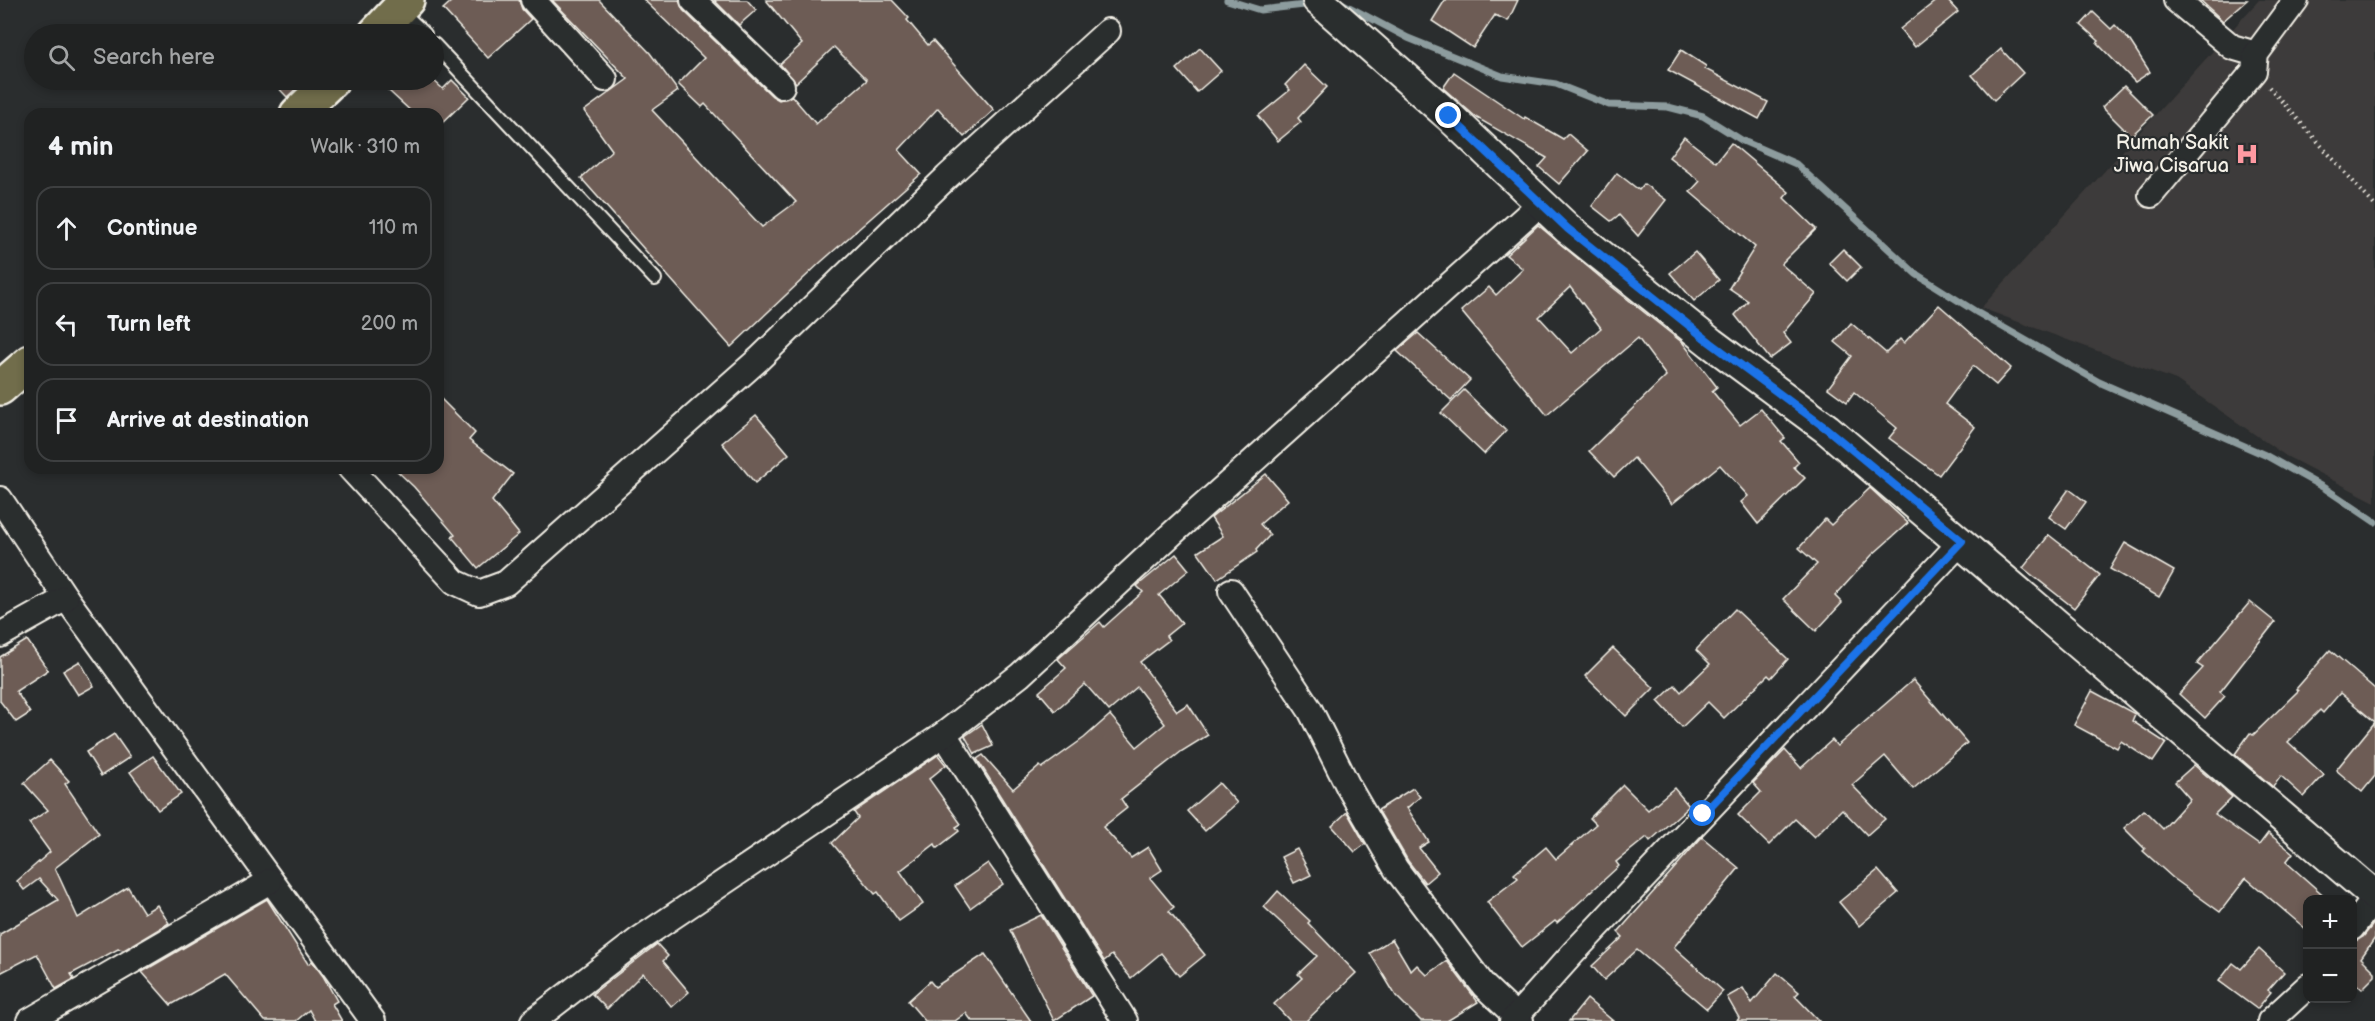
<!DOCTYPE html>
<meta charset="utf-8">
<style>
body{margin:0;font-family:"Balsamiq Sans",sans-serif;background:#282a2a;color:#f1f3f6}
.controls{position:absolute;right:18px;bottom:18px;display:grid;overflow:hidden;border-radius:12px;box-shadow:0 3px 9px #0003}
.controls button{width:54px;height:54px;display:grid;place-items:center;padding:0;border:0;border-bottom:2px solid #3d3f40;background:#202222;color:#f1f3f6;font:30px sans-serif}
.stop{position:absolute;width:18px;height:18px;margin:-14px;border:4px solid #1a73e8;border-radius:50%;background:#fff}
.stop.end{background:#1a73e8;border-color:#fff;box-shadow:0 2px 6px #0008}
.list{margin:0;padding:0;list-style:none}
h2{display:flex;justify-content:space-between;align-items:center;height:78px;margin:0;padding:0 24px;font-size:26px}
h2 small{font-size:20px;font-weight:400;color:#a2a4a5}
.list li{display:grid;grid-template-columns:39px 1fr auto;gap:18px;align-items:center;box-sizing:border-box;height:84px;margin:0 12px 12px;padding:0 12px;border:2px solid #3d3f40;border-radius:18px}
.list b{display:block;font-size:22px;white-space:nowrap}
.list em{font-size:20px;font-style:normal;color:#a2a4a5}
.icon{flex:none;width:33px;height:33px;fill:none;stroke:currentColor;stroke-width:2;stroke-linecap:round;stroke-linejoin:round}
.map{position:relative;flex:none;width:2375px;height:1021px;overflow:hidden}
.search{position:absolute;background:#202222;box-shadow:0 3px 9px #0003;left:24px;top:24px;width:420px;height:66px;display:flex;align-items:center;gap:15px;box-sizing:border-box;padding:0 21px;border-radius:33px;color:#a2a4a5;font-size:22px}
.panel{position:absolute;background:#202222;box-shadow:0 3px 9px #0003;left:24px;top:108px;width:420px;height:366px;border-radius:18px}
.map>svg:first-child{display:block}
</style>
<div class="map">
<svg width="2375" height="1021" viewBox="0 0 2375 1021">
<rect width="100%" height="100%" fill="#2a2d2e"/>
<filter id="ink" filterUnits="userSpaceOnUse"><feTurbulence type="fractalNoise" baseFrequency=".0167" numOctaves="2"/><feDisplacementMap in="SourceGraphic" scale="12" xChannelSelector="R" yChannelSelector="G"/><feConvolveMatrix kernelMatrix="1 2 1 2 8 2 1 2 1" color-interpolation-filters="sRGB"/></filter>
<g filter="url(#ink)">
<!-- built -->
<polygon fill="#3e3b3a" points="2259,0 2375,0 2375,502 2286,456 2176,380 1981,308"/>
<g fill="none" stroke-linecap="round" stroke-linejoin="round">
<!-- stream -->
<g stroke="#8d9c9e" stroke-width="7">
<polyline points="1227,0 1260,10 1313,4"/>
<polyline points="1338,1 1408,38 1502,76 1556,84 1609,105 1668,107 1703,116 1743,141 1796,164 1916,274 1978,313 2099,382 2265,455 2326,489 2375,522"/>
</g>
</g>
<!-- building -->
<g fill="#6d5c55" stroke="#f4f1e8" stroke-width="1.5" fill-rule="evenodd">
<polygon points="453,0 519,0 522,9 531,19 488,58 443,9"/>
<polygon points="552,0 599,0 650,53 678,91 652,110 762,227 796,202 705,104 702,107 678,84 704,58 644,0 679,0 683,10 772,96 779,100 792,96 816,124 867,80 834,47 796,83 780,64 802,44 766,0 892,0 909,18 907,20 928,45 933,41 994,110 964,137 938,108 899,150 921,174 821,262 731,347 581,178 612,150 584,111 628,79"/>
<polygon points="714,0 747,0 756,10 739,25"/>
<polygon points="1445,0 1518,0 1508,21 1495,15 1473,48 1432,21"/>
<polygon points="1937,0 1947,0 1958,12 1915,47 1900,29"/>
<polygon points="2200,0 2247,0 2223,21"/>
<polygon points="2093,12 2111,29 2115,25 2130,41 2150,72 2135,82 2097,43 2099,41 2081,25"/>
<polygon points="1200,48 1221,71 1197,92 1177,69"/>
<polygon points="2001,49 2023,73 1994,100 1972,75"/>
<polygon points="1681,50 1706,66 1705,69 1768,102 1759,119 1668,70"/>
<polygon points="1304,65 1327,87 1298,118 1301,122 1278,141 1258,116 1290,90 1285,85"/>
<polygon points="1454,72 1524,119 1525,117 1563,139 1568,134 1588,151 1559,184 1539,167 1547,158 1477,118 1443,88"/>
<polygon points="271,80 295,80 300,85 287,97"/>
<polygon points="377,80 433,80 443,89 452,80 469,97 438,127 438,114 414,114"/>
<polygon points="2124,86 2153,115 2131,136 2102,107"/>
<polygon points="1684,137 1716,162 1731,143 1789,192 1784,198 1816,229 1781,264 1816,294 1783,333 1791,343 1770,359 1735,315 1748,301 1729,288 1755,247 1690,192 1700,181 1669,157"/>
<polygon points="1617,173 1639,190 1644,184 1666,200 1638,236 1619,215 1611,221 1592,206"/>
<path d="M1538,225L1606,282L1683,343L1717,387L1712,391L1740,425L1761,409L1785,438L1781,441L1799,462L1794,467L1805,478L1758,524L1741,502L1748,496L1720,465L1672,504L1634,458L1614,477L1589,451L1666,376L1638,338L1547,415L1461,311L1489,287L1496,295L1523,269L1506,255ZM1570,287L1601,328L1572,353L1539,317Z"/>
<polygon points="1843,249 1861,267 1847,281 1829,263"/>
<polygon points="1695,252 1719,280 1694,301 1670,273"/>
<polygon points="1939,305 2011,368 1996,385 1973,366 1945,404 1975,427 1939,475 1889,438 1897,428 1854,392 1847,402 1828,388 1852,356 1835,342 1851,323 1886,353 1900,339 1904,343"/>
<polygon points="1418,333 1470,380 1451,400 1397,351"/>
<polygon points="1464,390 1506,431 1484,454 1441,413"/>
<polygon points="438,396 475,433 469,440 513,474 492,501 519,534 478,568 452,537 455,535 414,487 394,468 438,468"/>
<polygon points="756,415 789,454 755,483 722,443"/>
<polygon points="1266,474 1288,500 1260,524 1270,535 1256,550 1257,552 1217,579 1198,552 1223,536 1211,518"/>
<polygon points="1870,488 1908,523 1872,555 1835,596 1842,603 1816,631 1783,599 1817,564 1799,548 1825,519 1831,525"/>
<polygon points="2069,489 2086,502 2066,529 2049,517"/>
<polygon points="2049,535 2100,575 2074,608 2023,568"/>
<polygon points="2125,543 2174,571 2159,597 2110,569"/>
<polygon points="1176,554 1189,570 1159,595 1182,623 1166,636 1169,640 1140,662 1177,711 1188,704 1208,735 1182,751 1121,799 1127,808 1103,827 1131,858 1148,847 1162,870 1150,878 1174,907 1169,911 1205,955 1179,976 1161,953 1131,978 1112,955 1104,961 977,759 983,755 1013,789 1040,766 1042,768 1084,738 1110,715 1137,747 1165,724 1137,687 1109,711 1085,684 1055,711 1039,692 1066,668 1058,659 1100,622 1104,627 1143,592 1137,586"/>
<polygon points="2250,602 2275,622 2220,692 2225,696 2205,718 2179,694 2203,668 2197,664"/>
<polygon points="1735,609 1788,659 1771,678 1768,675 1724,718 1708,702 1682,727 1658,701 1675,685 1681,692 1710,664 1696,650"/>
<polygon points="27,640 48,670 16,691 30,713 16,722 0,701 0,657"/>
<polygon points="1613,648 1654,688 1626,716 1585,676"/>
<polygon points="2330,650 2375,689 2375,776 2362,792 2336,770 2375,722 2340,693 2323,713 2320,710 2288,742 2324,775 2304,797 2281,776 2273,787 2235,754 2250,733 2253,735 2298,691 2296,689"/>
<polygon points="80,661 94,686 78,695 63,671"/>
<polygon points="1913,680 1967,743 1913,789 1885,756 1852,785 1885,819 1867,835 1842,809 1814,837 1795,819 1769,845 1738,815 1761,792 1753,783 1785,750 1801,768 1832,740 1837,746"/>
<polygon points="2092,691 2135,714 2132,721 2166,743 2153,762 2121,741 2117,748 2074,725"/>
<polygon points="982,724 993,746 975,754 965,736"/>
<polygon points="114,734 130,757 101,776 86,752"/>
<polygon points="938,755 946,765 929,779 961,824 956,827 959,831 937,848 935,844 900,871 923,904 899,921 878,892 875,894 832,843 858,818 854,812"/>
<polygon points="153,756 181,794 158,810 130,772"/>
<polygon points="50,760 69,781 65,784 99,834 55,868 78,918 128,887 144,913 157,905 169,923 124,950 118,949 71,974 74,979 56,989 37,954 0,973 0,934 58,900 39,879 24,890 17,881 50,852 29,823 48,810 24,783"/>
<polygon points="2194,765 2232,797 2215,814 2259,845 2268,833 2293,853 2286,862 2329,900 2307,900 2307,930 2246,878 2220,912 2173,878 2143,851 2145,849 2124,828 2144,810 2163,829 2190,799 2175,782"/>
<polygon points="1219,783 1237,803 1205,831 1187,811"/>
<polygon points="1623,785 1648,810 1674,788 1689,806 1650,841 1647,837 1616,862 1619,866 1557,923 1555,921 1522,947 1487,902 1518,878 1514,874 1546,847 1556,859 1596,824 1590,818"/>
<polygon points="1413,788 1420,797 1407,808 1429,842 1419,848 1438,872 1425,883 1408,861 1378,810"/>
<polygon points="1347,812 1365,844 1355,852 1332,826"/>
<polygon points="1702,837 1739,868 1674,947 1723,991 1707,1009 1637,950 1604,980 1592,966 1623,937 1618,932"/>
<polygon points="1297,849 1311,875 1294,883 1281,857"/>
<polygon points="988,863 1003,884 970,908 955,886"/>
<polygon points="1878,870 1898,893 1859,926 1839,902"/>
<polygon points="1278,891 1310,921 1308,923 1356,973 1306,1021 1290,1021 1274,1004 1302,978 1298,974 1317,956 1264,907"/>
<polygon points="267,899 308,964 312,961 323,976 337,1001 332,1004 342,1021 315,1021 309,1010 296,1021 265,1021 225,974 171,1005 142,972"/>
<polygon points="1041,915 1092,996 1054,1021 1010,930"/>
<polygon points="2375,922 2375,938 2361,958 2375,972 2375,976 2362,989 2352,980 2352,942 2363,937"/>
<polygon points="1392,939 1411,971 1417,965 1427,975 1447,961 1478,1002 1447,1021 1421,1021 1396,996 1370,953"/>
<polygon points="657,944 668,956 663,961 689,992 672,1007 643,973 607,1009 592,994"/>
<polygon points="2259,949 2284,972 2268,990 2271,992 2257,1009 2219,981 2233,963 2241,969"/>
<polygon points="985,954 1031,1021 972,1021 966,1013 955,1021 925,1021 908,1001 930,981 935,987"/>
<polygon points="1777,973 1799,992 1795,996 1819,1021 1737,1021 1739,1018 1727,997 1743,988 1752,1003"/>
<polygon points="1587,999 1613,1021 1569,1021"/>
</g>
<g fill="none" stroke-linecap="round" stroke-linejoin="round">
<!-- service casing -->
<g stroke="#f4f1e8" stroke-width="16">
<g id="service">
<polyline points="400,10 425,34"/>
<polyline points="434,44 655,279"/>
</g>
</g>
<!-- minor casing -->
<g stroke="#f4f1e8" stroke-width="28">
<g id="minor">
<polyline points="533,0 605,79"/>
<polyline points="693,0 782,86"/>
<polyline points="2176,0 2232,47 2256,54"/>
<polyline points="2151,195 2254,71 2256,54 2296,0"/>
<polyline points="350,468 455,582 479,593 506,583 759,359 947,177 1108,31"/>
<polyline points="0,499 66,598 373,1021"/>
<polyline points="1231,591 1310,710 1349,788 1396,869 1484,986 1521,1021"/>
<polyline points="0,635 66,598"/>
<polyline points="944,734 1125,1021"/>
<polyline points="2352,928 2375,898"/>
<polyline points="29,1021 270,881"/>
<polyline points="533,1021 638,940 944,734 1020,675 1175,531 1541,203"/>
<polyline points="1512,1021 1574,952 1962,541"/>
<polyline points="2270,1021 2308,986"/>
</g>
</g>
<!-- tertiary casing -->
<g stroke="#f4f1e8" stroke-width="34">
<polyline id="tertiary" points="1318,0 1449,116 1568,229 1711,343 1827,429 2375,896"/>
</g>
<!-- primary casing -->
<g stroke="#f4f1e8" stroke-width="38">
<g id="primary">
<polyline points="375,34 407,0"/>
<polyline points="297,114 332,80"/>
<polyline points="0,388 30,362"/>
</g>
</g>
<!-- path -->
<polyline stroke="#f4f1e8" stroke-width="4" stroke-dasharray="1.5 4.5" stroke-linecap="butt" points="2269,87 2375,206"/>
<!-- service -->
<use href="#service" stroke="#2a2d2e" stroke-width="12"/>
<!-- minor -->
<use href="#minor" stroke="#2a2d2e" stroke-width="24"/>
<!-- tertiary -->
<use href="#tertiary" stroke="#2a2d2e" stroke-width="30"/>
<!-- primary -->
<use href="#primary" stroke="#716d4b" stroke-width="33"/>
</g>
</g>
<g fill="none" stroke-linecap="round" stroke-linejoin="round" filter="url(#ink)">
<!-- route -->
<polyline stroke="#1a73e8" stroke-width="8" points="1449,116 1568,229 1711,343 1827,429 1962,541 1703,814"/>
</g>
<!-- icons -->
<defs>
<g id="hospital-bare" transform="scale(1.8)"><path d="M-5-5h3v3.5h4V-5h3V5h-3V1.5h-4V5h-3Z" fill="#ff9aa2" stroke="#2a2d2e" stroke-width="2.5" paint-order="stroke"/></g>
</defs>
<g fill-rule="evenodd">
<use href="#hospital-bare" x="2247" y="154"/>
</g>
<g text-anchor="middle" stroke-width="4.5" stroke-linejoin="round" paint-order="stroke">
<!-- poi labels -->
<g font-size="20" fill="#f4f1e8" stroke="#2a2d2e" text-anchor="end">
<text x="2229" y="149">Rumah Sakit<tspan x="2229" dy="23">Jiwa Cisarua</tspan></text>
</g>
</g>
</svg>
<div class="controls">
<button>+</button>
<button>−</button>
</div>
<div class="stop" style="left:1703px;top:814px"></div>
<div class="stop end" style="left:1449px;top:116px"></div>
<div class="search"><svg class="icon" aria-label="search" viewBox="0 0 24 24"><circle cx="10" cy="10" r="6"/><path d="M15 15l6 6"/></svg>Search here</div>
<section class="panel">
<h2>4 min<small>Walk · 310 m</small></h2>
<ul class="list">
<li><svg class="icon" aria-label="ahead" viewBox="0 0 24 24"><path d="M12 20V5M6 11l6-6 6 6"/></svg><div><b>Continue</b></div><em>110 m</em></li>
<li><svg class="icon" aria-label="left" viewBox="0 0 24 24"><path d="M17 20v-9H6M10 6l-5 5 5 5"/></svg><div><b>Turn left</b></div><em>200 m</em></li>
<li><svg class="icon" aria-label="arrive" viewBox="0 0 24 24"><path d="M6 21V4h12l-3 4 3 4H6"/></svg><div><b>Arrive at destination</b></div></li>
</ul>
</section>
</div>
